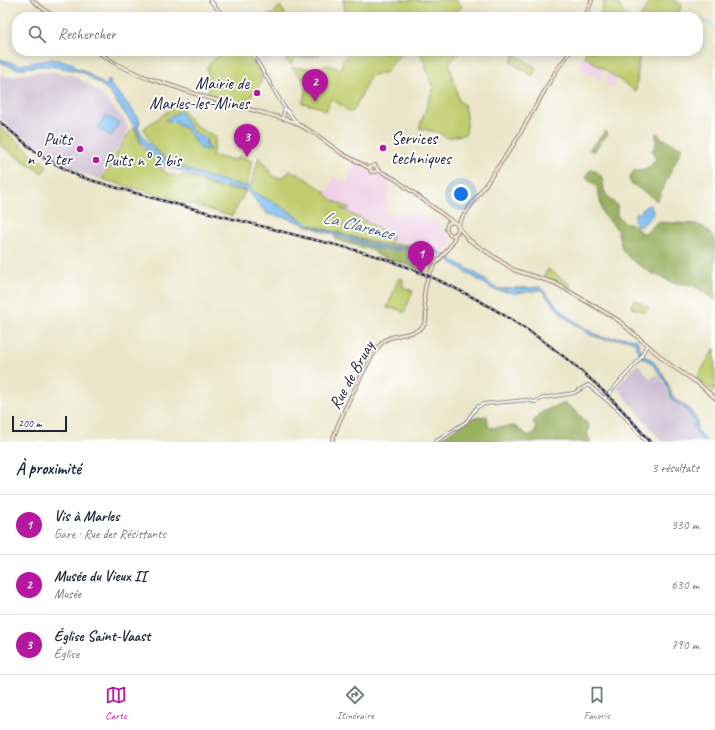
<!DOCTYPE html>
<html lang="fr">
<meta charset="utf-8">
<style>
body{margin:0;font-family:Caveat,sans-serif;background:#f6f6f7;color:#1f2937}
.scale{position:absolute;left:12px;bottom:10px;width:55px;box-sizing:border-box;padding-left:4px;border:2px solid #22223b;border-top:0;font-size:11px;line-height:14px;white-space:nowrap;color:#22223b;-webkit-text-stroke:3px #fff;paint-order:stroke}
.you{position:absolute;left:461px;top:194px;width:14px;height:14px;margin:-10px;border:3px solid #fff;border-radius:50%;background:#1a73e8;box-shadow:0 0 0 6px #1a73e833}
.badge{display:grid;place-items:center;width:26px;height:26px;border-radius:50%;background:#b5179e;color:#fff;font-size:13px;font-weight:700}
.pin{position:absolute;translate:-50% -33px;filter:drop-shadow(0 1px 2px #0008)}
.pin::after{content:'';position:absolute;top:21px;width:14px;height:12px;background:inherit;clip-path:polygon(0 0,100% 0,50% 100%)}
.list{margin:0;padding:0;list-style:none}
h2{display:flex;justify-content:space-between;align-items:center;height:52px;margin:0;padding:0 16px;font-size:17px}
h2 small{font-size:13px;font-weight:400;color:#747a83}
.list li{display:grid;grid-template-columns:26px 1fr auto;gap:12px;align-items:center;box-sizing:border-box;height:60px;padding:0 16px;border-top:1px solid #e0e1e3}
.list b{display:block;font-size:15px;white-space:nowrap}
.list p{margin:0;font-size:13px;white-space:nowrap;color:#747a83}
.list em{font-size:13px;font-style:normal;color:#747a83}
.icon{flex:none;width:22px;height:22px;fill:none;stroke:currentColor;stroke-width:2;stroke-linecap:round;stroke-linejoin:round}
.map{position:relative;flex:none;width:715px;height:442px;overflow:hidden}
.search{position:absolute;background:#fff;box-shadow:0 2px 10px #0003;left:12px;right:12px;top:12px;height:44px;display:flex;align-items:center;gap:10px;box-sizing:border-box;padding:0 14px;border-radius:16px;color:#747a83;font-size:15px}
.sheet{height:232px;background:#fff}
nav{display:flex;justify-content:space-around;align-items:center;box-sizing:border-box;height:56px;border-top:1px solid #e0e1e3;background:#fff;font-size:11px;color:#747a83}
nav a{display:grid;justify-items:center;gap:2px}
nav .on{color:#b5179e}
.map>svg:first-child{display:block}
</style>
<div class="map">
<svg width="715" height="442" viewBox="0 0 715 442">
<rect width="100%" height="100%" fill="#fff"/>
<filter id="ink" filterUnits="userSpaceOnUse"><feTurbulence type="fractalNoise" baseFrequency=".025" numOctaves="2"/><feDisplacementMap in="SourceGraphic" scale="8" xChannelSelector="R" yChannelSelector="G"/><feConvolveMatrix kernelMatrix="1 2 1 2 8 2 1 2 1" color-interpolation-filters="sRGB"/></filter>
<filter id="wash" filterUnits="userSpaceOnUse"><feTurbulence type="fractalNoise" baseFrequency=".012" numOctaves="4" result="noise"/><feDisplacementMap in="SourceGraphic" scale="16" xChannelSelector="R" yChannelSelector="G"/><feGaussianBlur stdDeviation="0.9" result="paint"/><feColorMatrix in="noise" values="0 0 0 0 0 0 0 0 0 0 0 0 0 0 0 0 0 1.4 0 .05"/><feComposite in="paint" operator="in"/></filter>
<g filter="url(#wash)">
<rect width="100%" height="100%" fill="#ebe6c9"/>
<!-- built -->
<g fill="#efd0e6">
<polygon points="256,51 276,51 279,56 264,64"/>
<polygon points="584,56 602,67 601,82 577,67"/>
<polygon points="608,71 616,77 615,88 606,84"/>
<polygon points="354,162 366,168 369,172 380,173 391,179 385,213 423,215 427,221 434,223 435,219 438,221 438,225 452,242 442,253 426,245 391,245 392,235 323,199 334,177 347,182"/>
</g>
<!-- industrial -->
<g fill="#cdbed2">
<polygon points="51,72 72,75 88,84 103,96 125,121 128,130 100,179 69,168 45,156 0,118 0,74 6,77 30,73"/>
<polygon points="638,364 650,379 657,374 664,382 671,400 683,407 694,422 692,429 702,442 662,442 617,387"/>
</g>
<!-- green -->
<g fill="#c0cd6e" stroke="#717854">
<polygon points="343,0 457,0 462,7 454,14 456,17 343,17 345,10"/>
<polygon points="605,0 619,5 625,15 630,17 599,17"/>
<polygon points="651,0 673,0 682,5 677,17 640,17"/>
<polygon points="280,6 287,17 271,17 269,14 272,15"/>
<path d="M233,51H248L261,75V83L249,99L241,103L234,100L232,103L209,96L207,67C214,58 220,53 232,53Z"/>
<polygon points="299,51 319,51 320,55 302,58 295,57 291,65 285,60"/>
<polygon points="351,51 407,51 400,55 385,73 372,75 369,78 354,110 350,112 331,98 326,111 319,107 302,103 308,85 291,67 314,69 327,65 340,69 343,61"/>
<polygon points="420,51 461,51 449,64 459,101 464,104 467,122 466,134 447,138 437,132 419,128 433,89"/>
<polygon points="586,51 640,51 636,91 584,56"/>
<polygon points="515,54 536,68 532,76 511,62"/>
<path d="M179,104L194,125L216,137L212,156L236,160L239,156L252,161L247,187C223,181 172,169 156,150C150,143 147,136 144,128Z"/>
<polygon points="0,127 48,167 42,173 0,145"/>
<polygon points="135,127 141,145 167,174 179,177 185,175 218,188 246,191 232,216 102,179 127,135"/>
<polygon points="259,157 275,178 282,178 290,171 297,173 326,192 326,194 334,201 350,208 348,210 340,208 392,235 391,245 375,243 310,225 295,217 280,206 253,192 250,188"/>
<polygon points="548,269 571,285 569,288 544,276"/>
<polygon points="399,278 403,279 403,287 413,291 404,313 398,309 387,308"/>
<polygon points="635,300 649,308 645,313 638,309 633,309 632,304"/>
<polygon points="715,348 715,389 714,391 696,379"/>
</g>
<!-- forest -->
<g fill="#98b061" stroke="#5d694e">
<polygon points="606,131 608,134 593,152 589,149"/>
<polygon points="656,132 662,138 682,148 657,201 631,183 629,178 634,171 649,168 656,159 652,151 656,144"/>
<path d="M593,169C608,179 600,183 606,194C608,198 614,202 617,205V215L625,223L634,225L641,233H646L657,222L695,224L704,227L715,239V301L693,285L672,283L662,277L654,275L630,259L622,249L617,229L603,214L597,187L586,177L589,171Z"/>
<polygon points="310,225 380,244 426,245 437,250 419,246 397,248 381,247"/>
<polygon points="334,235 387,250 422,248 437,253 427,251 426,253 422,251 420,255 426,255 423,259 409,258 408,262 421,269 420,270 377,255 375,251 369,249 336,240"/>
<path d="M565,403L579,414L589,426L587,434L591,442H435L472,418L487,416L489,428L514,426L529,436L535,432L536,426L533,423C542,407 551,410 565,403Z"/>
</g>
<!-- water -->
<g fill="#7ebef3" stroke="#507097">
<path d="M0,59L20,65L53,59L74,64L73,67L83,70L106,86L109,79L111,80L110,84L124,99L140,121L138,127C157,169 208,177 248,187L253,192L280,206L311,226L381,247L397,248L419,246L432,248L442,254L441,255L436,252L422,248L398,250L380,249L324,232L291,219L267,214L247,190L213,185L179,170L161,164L143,145L135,127L107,89L82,72L59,67L40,66L18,69L0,62Z"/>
<polygon points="180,111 190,128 196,134 206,139 207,144 205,145 210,148 210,150 201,149 185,128 174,122 165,120"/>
<polygon points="106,115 119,123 111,136 98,128"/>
<polygon points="650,205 653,211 652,216 642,226 637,226 634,220 636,212 639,214 646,206"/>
<polygon points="444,255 477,274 497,289 540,287 568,317 593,333 604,338 625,337 637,340 642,354 641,356 634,342 626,339 609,339 606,340 591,335 565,318 541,290 515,293 494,290 443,257"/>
<polygon points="643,355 652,360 664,375 674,399 689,409 697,420 697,430 707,442 703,442 693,428 695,422 684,407 672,400 665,381 652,364 642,357"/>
</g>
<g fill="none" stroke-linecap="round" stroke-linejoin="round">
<!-- stream -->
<polyline stroke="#7ebef3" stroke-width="1" points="698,19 715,26"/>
</g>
</g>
<g filter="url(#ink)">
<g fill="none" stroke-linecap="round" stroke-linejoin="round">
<!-- tertiary casing -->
<g stroke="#868482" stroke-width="4">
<g id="tertiary">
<polyline points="210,0 224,17"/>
<polyline points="251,51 284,107 297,123"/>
<polyline points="283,117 285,108"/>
<polyline points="605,398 640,359 647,344"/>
<polyline points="435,442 466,422 477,407 484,404 526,400 535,402 543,398 574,393 588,385 619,410 646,442"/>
</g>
</g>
<!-- secondary casing -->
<g stroke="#868482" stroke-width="4.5">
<g id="secondary">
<polyline points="32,0 54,17"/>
<polyline points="585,17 592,0"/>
<polyline points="96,51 118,65 142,76 205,97 292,121 314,133 341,153 369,168"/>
<polyline points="380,171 371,172 370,167 375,165 378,170 395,179 453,222"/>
<polyline points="459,228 469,240 514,270 555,283 618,320 669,364 699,384 715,398"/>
<path d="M450,235C459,236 458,228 460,221L514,144L556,71L571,51"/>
<polyline points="450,235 446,229 448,223 454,222 458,226"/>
<path d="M332,442C337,424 371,350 385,340C396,333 416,336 424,325C429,317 424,307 424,298C424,292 426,284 428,277C433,261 452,251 455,235"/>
</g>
</g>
<!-- tertiary -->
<use href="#tertiary" stroke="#fff" stroke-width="2"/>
<!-- secondary -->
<use href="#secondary" stroke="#fce5d0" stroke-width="2.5"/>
<!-- rail casing -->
<g stroke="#22223b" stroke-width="2.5">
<path id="rail" d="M0,122L39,155L78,176C152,200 228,217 303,237C331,244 360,250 388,260C489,296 583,358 650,442"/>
</g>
<!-- rail -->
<use href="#rail" stroke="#fff" stroke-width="1" stroke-dasharray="3" stroke-linecap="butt"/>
</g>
</g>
<!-- markers -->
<g fill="#b5179e" stroke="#fff" stroke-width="1.5">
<circle cx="257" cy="93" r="4"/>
<circle cx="383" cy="148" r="4"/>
<circle cx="80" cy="149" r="4"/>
<circle cx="96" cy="160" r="4"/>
</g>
<g text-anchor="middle" stroke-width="3.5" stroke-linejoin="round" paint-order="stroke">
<!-- poi labels -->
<g font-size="17" fill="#22223b" stroke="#fff" text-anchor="end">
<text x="249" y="89">Mairie de<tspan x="249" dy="20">Marles-les-Mines</tspan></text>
<text x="391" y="144" text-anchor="start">Services<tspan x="391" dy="20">techniques</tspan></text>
<text x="72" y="145">Puits<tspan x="72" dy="20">n° 2 ter</tspan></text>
<text x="104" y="166" text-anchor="start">Puits n° 2 bis</text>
</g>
<!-- street labels -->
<g font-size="17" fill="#22223b" stroke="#fff">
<text transform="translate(351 375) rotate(-61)" y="6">Rue de Bruay</text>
</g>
<!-- water labels -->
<g font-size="18" font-style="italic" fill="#42597b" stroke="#fff">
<text transform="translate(358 225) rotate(14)" y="6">La Clarence</text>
</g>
</g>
</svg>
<div class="scale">200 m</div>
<div class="you"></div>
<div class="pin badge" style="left:421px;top:274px">1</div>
<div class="pin badge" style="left:315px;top:102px">2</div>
<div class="pin badge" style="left:247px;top:157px">3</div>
<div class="search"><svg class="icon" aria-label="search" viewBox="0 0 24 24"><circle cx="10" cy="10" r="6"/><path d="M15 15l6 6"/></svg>Rechercher</div>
</div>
<section class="sheet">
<h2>À proximité<small>3 résultats</small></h2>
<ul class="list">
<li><span class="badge">1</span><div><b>Vis à Marles</b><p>Gare · Rue des Résistants</p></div><em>330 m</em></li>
<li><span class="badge">2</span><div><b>Musée du Vieux II</b><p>Musée</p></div><em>630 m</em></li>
<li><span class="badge">3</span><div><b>Église Saint-Vaast</b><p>Église</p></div><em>790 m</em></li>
</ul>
</section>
<nav>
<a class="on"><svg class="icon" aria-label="map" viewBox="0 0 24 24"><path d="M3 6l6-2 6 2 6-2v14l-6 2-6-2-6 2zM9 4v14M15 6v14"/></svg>Carte</a>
<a><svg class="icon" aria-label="directions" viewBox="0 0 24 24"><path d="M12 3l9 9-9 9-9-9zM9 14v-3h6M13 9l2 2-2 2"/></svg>Itinéraire</a>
<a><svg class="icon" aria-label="saved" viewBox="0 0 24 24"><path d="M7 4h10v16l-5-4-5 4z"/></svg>Favoris</a>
</nav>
